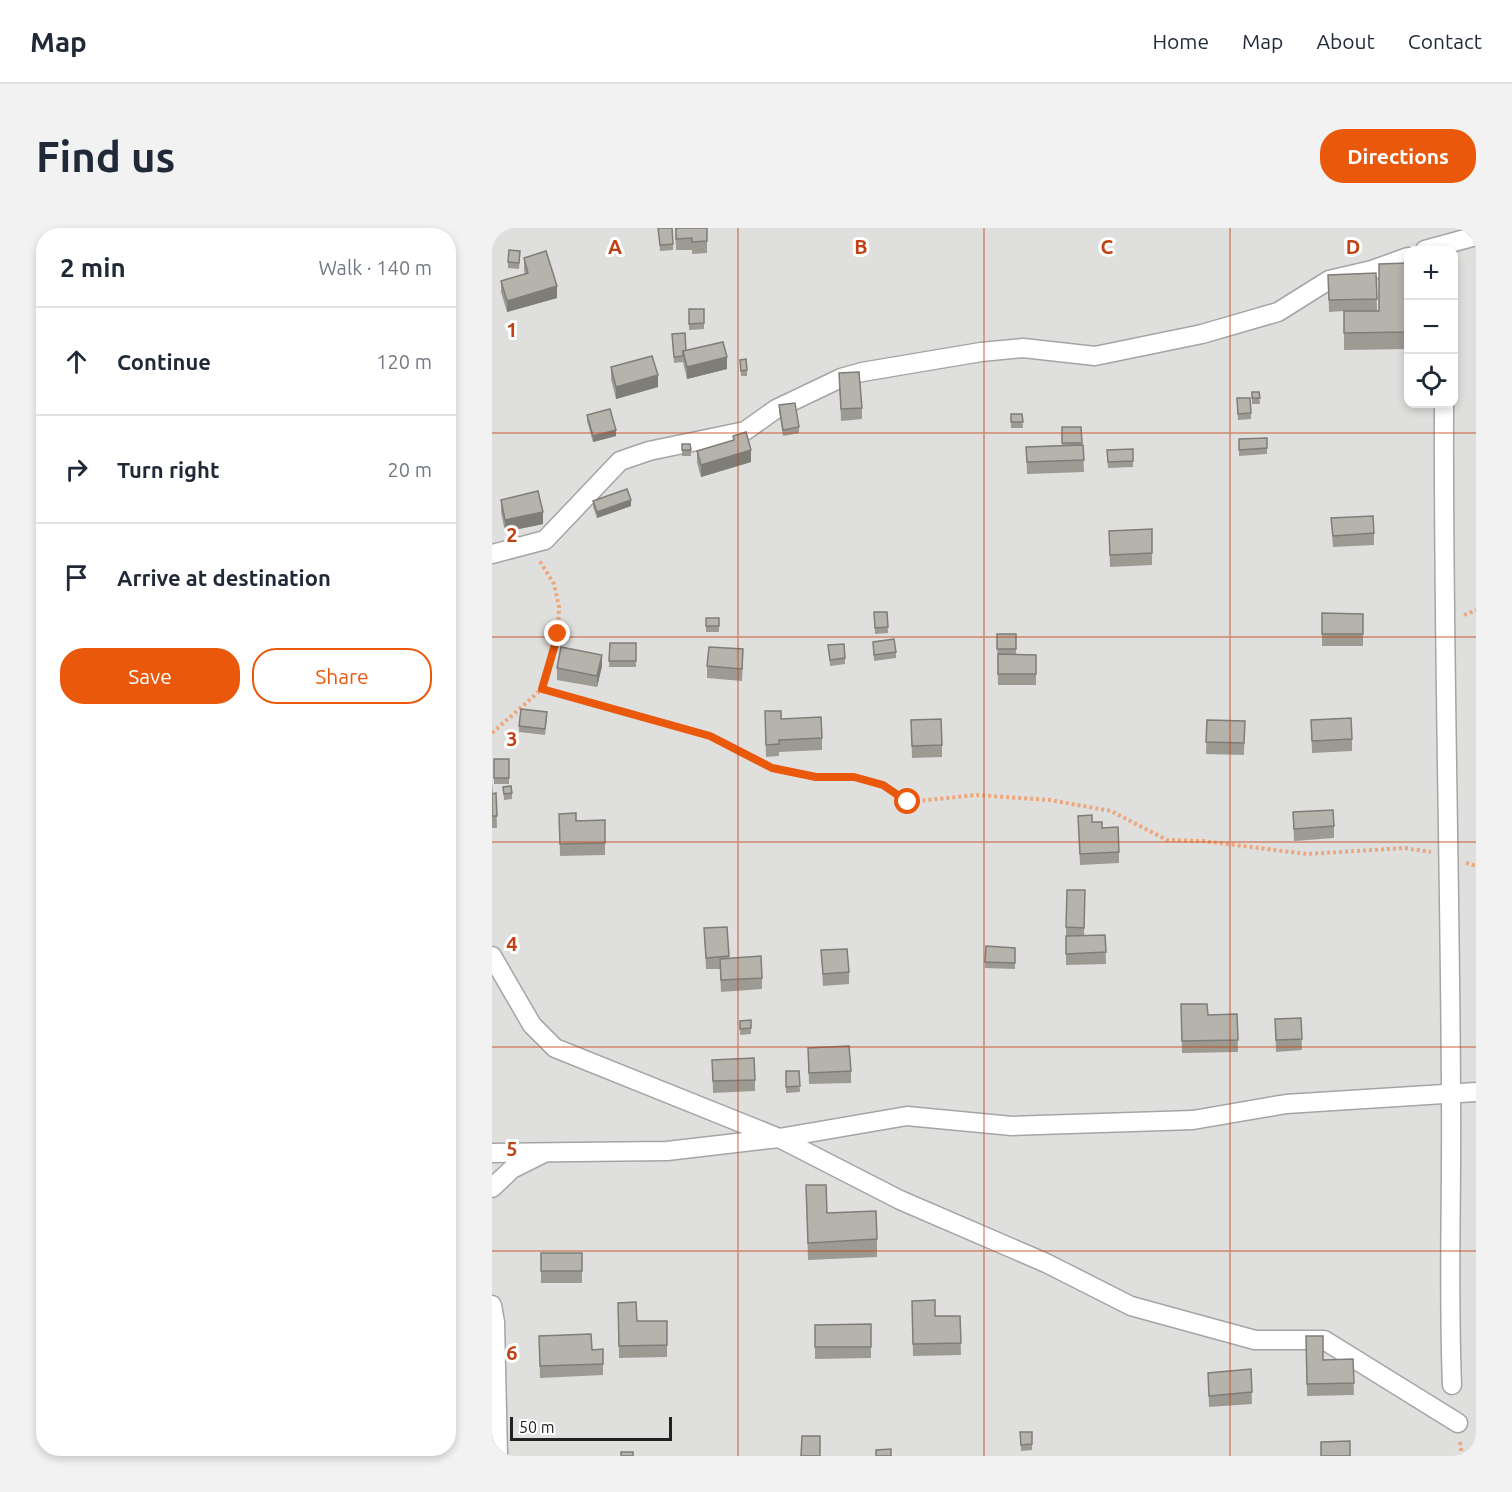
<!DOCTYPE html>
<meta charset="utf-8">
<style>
body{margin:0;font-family:Ubuntu,sans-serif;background:#f2f2f3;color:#1f2937}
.controls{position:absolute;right:18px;top:18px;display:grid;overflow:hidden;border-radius:12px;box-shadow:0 3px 9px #0003}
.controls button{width:54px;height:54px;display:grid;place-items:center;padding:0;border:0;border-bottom:2px solid #e0e1e3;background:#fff;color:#1f2937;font:30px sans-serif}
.scale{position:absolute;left:18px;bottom:15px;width:162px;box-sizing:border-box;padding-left:6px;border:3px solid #212121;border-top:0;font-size:16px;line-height:21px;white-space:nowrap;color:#212121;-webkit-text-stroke:4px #fff;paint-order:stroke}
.stop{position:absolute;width:18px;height:18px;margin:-14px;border:4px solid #ea580c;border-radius:50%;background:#fff}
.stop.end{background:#ea580c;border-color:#fff;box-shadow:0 2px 6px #0008}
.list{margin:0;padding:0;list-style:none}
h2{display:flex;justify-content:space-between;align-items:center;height:78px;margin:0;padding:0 24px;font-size:26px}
h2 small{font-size:20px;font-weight:400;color:#747a83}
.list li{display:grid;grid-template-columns:39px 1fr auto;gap:18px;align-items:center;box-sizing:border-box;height:108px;padding:0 24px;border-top:2px solid #e0e1e3}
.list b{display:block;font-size:22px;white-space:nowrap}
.list em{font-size:20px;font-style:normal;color:#747a83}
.actions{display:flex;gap:12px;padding:18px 24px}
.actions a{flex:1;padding:14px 0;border:2px solid #ea580c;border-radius:24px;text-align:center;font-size:21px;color:#ea580c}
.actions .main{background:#ea580c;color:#fff}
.icon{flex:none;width:33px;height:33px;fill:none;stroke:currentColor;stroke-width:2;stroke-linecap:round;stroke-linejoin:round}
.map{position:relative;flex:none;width:984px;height:1228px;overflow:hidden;border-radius:24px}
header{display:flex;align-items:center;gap:36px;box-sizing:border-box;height:84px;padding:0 30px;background:#fff;border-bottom:2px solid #e0e1e3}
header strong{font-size:28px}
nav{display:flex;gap:33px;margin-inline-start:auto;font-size:21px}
.intro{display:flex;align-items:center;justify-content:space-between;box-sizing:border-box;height:144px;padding:0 36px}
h1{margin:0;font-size:42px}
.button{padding:15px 27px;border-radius:24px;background:#ea580c;color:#fff;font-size:21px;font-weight:700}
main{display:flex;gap:36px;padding:0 36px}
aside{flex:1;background:#fff;border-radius:24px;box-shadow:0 3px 9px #0003}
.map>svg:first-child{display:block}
</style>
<header>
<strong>Map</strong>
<nav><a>Home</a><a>Map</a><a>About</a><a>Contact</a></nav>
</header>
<div class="intro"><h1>Find us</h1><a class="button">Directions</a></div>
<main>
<aside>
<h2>2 min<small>Walk · 140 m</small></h2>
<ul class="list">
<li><svg class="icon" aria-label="ahead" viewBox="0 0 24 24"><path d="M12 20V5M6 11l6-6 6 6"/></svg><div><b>Continue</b></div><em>120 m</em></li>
<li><svg class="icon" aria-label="right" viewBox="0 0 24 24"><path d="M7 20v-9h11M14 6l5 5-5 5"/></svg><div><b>Turn right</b></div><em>20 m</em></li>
<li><svg class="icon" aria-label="arrive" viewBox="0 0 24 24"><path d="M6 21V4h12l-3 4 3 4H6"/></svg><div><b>Arrive at destination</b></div></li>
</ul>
<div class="actions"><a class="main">Save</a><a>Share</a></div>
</aside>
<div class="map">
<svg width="984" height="1228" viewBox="0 0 984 1228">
<rect width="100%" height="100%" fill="#f1f0e9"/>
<!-- residential -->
<path fill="#dfdfde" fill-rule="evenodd" d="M0,0H984V1228H0ZM916,22H962V176H916Z"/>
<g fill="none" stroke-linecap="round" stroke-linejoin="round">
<!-- minor casing -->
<g stroke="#a5a5a5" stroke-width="21">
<g id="minor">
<polyline points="933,22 984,8"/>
<path d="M952,176C951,406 958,636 959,866C960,963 956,1060 960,1157"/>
<polyline points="0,326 53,312 128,233 157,223 253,203 284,181 349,150 370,144 489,124 531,120 603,128 710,106 786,84 837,52 880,42 916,29"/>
<polyline points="0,728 40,797 63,820 287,910 408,972 554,1035 639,1078 763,1112 832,1112 966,1195"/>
<polyline points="0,925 175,923 287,910 415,888 520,898 701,892 794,876 984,864"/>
<polyline points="0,960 20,941 50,926"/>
<polyline points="0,1077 3,1094 6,1228"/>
</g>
</g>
<!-- path -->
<g stroke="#eda77d" stroke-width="4" stroke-dasharray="3 3" stroke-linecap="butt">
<polyline points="972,387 984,382"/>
<polyline points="50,461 218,508 280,540 324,549 362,549 391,557 416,574 484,567 558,572 619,583 675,612 711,613 815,626 913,620 939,624"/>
<polyline points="0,505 50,461 66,406 67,379 62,356 47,332"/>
<polyline points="974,635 984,638"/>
<polyline points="968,1214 970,1228"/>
</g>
<!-- minor -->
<use href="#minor" stroke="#fff" stroke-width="18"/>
</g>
<!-- wall -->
<g fill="#9d9a94">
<polygon points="166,0 181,16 181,22 168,23"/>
<polygon points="183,0 215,0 215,25 200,26 200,22 184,22"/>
<polygon points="28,29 27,41 16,40 16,34"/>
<polygon points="32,30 65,70 15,84 9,64 9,53 33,46 32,42"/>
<polygon points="916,35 916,121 852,122 852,83 837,84 836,47 884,45 885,82 887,83"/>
<polygon points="197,81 212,81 212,101 197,102"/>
<polygon points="180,112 194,123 235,141 195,151 191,134 182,135"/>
<polygon points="248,132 255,142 255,148 249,148"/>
<polygon points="119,139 166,159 124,171 119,151"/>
<polygon points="347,145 370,180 370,191 349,193"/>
<polygon points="760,164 767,164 768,176 760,176"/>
<polygon points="745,170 759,185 759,191 746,192"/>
<polygon points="287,177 307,199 307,205 291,208 287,183"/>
<polygon points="519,186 530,186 531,200 519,200"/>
<polygon points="95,187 124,208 101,214 95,193"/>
<polygon points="570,199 590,215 590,217 591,217 592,244 535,246 534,219 570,217"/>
<polygon points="241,208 259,234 209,249 205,235 205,223 241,212"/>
<polygon points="775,210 775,226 747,228 747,211"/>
<polygon points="190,216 199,222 199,228 190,228"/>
<polygon points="615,222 641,233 641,239 616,240"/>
<polygon points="9,272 51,296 13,304 9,284"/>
<polygon points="101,273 139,278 105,290 101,279"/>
<polygon points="839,290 882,305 882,317 841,319"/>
<polygon points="660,301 660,337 618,339 617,303"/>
<polygon points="382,384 395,384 396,405 383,406"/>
<polygon points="830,385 871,386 871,418 830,418"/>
<polygon points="214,390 227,398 227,404 214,404"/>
<polygon points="505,406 524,421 524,427 544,427 544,457 506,457"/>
<polygon points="381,414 404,424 404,430 382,433"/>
<polygon points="118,415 144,415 144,439 117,439"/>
<polygon points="336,417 353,430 353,436 338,438"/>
<polygon points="251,433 250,453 215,450 215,438"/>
<polygon points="110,438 105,459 65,452 65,440"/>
<polygon points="273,483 330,510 330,522 287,524 287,528 274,529"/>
<polygon points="55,490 53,507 27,504 27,498"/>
<polygon points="419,492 450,517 450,529 420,530"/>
<polygon points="715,492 753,493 752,527 714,526"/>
<polygon points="819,492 860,511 860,523 820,525"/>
<rect x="2" y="531" width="15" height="25"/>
<polygon points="0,554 1,566 4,565 5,600 0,600"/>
<polygon points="11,559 20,565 20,571 12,572"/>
<polygon points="801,584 842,598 842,610 802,613"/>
<polygon points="67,586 84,593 113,592 113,627 68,628"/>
<polygon points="586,588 610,600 627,624 627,635 588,637"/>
<polygon points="593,662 592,708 613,707 614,736 574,737 574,699"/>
<polygon points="235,699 237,730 270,750 270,761 229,764 228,741 214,741 212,700"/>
<polygon points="523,720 523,741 493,740 493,734"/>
<polygon points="329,722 357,744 357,756 331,758"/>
<polygon points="689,776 716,787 745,786 746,824 690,825"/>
<polygon points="809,790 810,822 784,824 783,791"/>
<polygon points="259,792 259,806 248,807 248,793"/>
<polygon points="316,820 359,843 359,855 317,856"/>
<polygon points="220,832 263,852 263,863 221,865"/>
<polygon points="294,843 307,843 308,864 294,865"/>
<polygon points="314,957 335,985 385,1011 385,1029 316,1032"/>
<rect x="49" y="1025" width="41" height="30"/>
<polygon points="420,1073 443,1088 468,1088 469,1127 421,1128"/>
<polygon points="126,1075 145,1093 175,1093 175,1129 127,1130"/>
<polygon points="379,1096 379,1130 323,1131 323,1097"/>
<polygon points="47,1108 100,1122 111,1121 111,1147 48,1150"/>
<polygon points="814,1108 831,1132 861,1131 862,1167 815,1168"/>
<polygon points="759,1141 760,1176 717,1179 716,1145"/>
<polygon points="528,1204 540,1204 540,1222 529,1223"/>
</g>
<!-- shaded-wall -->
<g fill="#7f7d78">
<polygon points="65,58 65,70 15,84 15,73"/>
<polygon points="235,129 235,141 195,151 195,139"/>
<polygon points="166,147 166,159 124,171 124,159"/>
<polygon points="124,202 124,208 101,214 101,208"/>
<polygon points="259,222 259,234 209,249 209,237"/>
<polygon points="139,272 139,278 105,290 105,284"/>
<polygon points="51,284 51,296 13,304 13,292"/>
<polygon points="110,427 110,438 105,459 105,448"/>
</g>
<!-- building -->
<g fill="#b6b3ac" stroke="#7f7d78" stroke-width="1.5">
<polygon points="166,0 180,0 181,16 168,17"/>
<polygon points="184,0 215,0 215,13 200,14 200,10 184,11"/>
<polygon points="17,22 28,23 27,35 16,34"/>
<polygon points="54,23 65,58 15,73 9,53 36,45 32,30"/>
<polygon points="916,35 916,104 852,105 852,83 887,83 887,36"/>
<polygon points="884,45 885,71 837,72 836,47"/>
<polygon points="197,81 212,81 212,95 197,96"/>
<polygon points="193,105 194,123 191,123 191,128 182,129 180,106"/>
<polygon points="231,114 235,129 195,139 191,123"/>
<polygon points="160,128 166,147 124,159 119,139"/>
<polygon points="254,131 255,142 249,143 248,132"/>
<polygon points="367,144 370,180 349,181 347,145"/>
<polygon points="760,164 767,164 768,170 760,170"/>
<polygon points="745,170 758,170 759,185 746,186"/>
<polygon points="303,175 307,199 291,202 287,177"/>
<polygon points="118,181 124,202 101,208 95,187"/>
<polygon points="519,186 530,186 531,194 519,194"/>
<polygon points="570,199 589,199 590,215 570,215"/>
<polygon points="254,204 259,222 209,237 205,223 242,212 241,208"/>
<polygon points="775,210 775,220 747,222 747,211"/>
<polygon points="190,216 198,216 199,222 190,222"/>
<polygon points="591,217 592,232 535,234 534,219"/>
<polygon points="641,221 641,233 616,234 615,222"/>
<polygon points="135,261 139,272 105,284 101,273"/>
<polygon points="46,263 51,284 13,292 9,272"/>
<polygon points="881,288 882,305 841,308 839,290"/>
<polygon points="660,301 660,325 618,327 617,303"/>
<polygon points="382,384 395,384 396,399 383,400"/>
<polygon points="830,385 871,386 871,406 830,406"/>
<rect x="214" y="390" width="13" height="8"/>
<rect x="505" y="406" width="19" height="15"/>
<polygon points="402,411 404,424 382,427 381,414"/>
<polygon points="118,415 144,415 144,433 117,433"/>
<polygon points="352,416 353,430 338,432 336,417"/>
<polygon points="69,419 110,427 105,448 65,440"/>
<polygon points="217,419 251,421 250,441 215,438"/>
<polygon points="506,426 544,427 544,446 506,446"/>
<polygon points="29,481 55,484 53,501 27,498"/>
<polygon points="273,483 289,483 289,491 329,489 330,510 287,512 287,516 274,517"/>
<polygon points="859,490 860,511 820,513 819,492"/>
<polygon points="449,491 450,517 420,518 419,492"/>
<polygon points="715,492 753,493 752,515 714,514"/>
<rect x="2" y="531" width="15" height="19"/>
<polygon points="19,558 20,565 12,566 11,559"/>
<polygon points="4,565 5,588 0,588 0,566"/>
<polygon points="841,582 842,598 802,601 801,584"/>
<polygon points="84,585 84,593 113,592 113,615 68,616 67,586"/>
<polygon points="600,587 600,594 610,594 610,600 626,599 627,624 588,626 586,588"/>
<polygon points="575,662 593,662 592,700 574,699"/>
<polygon points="235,699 237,728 214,730 212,700"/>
<polygon points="613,707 614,724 574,726 574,708"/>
<polygon points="494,718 523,720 523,735 493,734"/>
<polygon points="355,721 357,744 331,746 329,722"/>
<polygon points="269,728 270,750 229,752 228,731"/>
<polygon points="689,776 715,776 716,787 745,786 746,812 690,813"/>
<polygon points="809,790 810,811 784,812 783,791"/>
<polygon points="259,792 259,800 248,801 248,793"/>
<polygon points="357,818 359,843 317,845 316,820"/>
<polygon points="262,830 263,852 221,853 220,832"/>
<polygon points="294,843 307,843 308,858 294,859"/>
<polygon points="314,957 334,957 335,985 384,983 385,1011 316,1015"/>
<rect x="49" y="1025" width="41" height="18"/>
<polygon points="443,1072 443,1088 468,1088 469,1115 421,1116 420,1073"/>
<polygon points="144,1074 145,1093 175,1093 175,1117 127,1118 126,1075"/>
<polygon points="379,1096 379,1119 323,1119 323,1097"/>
<polygon points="99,1106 100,1122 111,1121 111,1136 48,1138 47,1108"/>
<polygon points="814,1108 831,1108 831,1132 861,1131 862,1155 815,1156"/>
<polygon points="759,1141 760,1164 717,1168 716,1145"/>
<polygon points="528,1204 540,1204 540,1216 529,1217"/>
<polygon points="310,1208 328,1208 328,1228 309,1228"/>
<polygon points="858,1213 858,1228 829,1228 829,1214"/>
<polygon points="399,1221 399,1228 384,1228 384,1222"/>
<rect x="129" y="1224" width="12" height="4"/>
</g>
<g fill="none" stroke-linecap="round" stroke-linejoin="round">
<!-- route -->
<polyline stroke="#ea580c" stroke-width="8" points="66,406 50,461 218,508 280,540 324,549 362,549 391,557 416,574"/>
</g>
<!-- grid -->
<path fill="none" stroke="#c04213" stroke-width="1.5" stroke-opacity="0.55" d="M246,0V1228M492,0V1228M738,0V1228M0,205H984M0,409H984M0,614H984M0,819H984M0,1023H984"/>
<g font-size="20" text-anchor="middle" font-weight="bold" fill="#c04213" stroke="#fff" stroke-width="6" stroke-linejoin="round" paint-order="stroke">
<text x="123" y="26">A</text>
<text x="369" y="26">B</text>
<text x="615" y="26">C</text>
<text x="861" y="26">D</text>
<text x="20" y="109">1</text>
<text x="20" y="314">2</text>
<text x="20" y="518">3</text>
<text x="20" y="723">4</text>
<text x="20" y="928">5</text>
<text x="20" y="1132">6</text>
</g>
</svg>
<div class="controls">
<button>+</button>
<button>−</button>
<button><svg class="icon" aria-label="locate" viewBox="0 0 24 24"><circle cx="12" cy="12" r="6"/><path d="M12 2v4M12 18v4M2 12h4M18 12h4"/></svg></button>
</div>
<div class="scale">50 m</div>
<div class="stop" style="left:416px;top:574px"></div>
<div class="stop end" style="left:66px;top:406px"></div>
</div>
</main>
